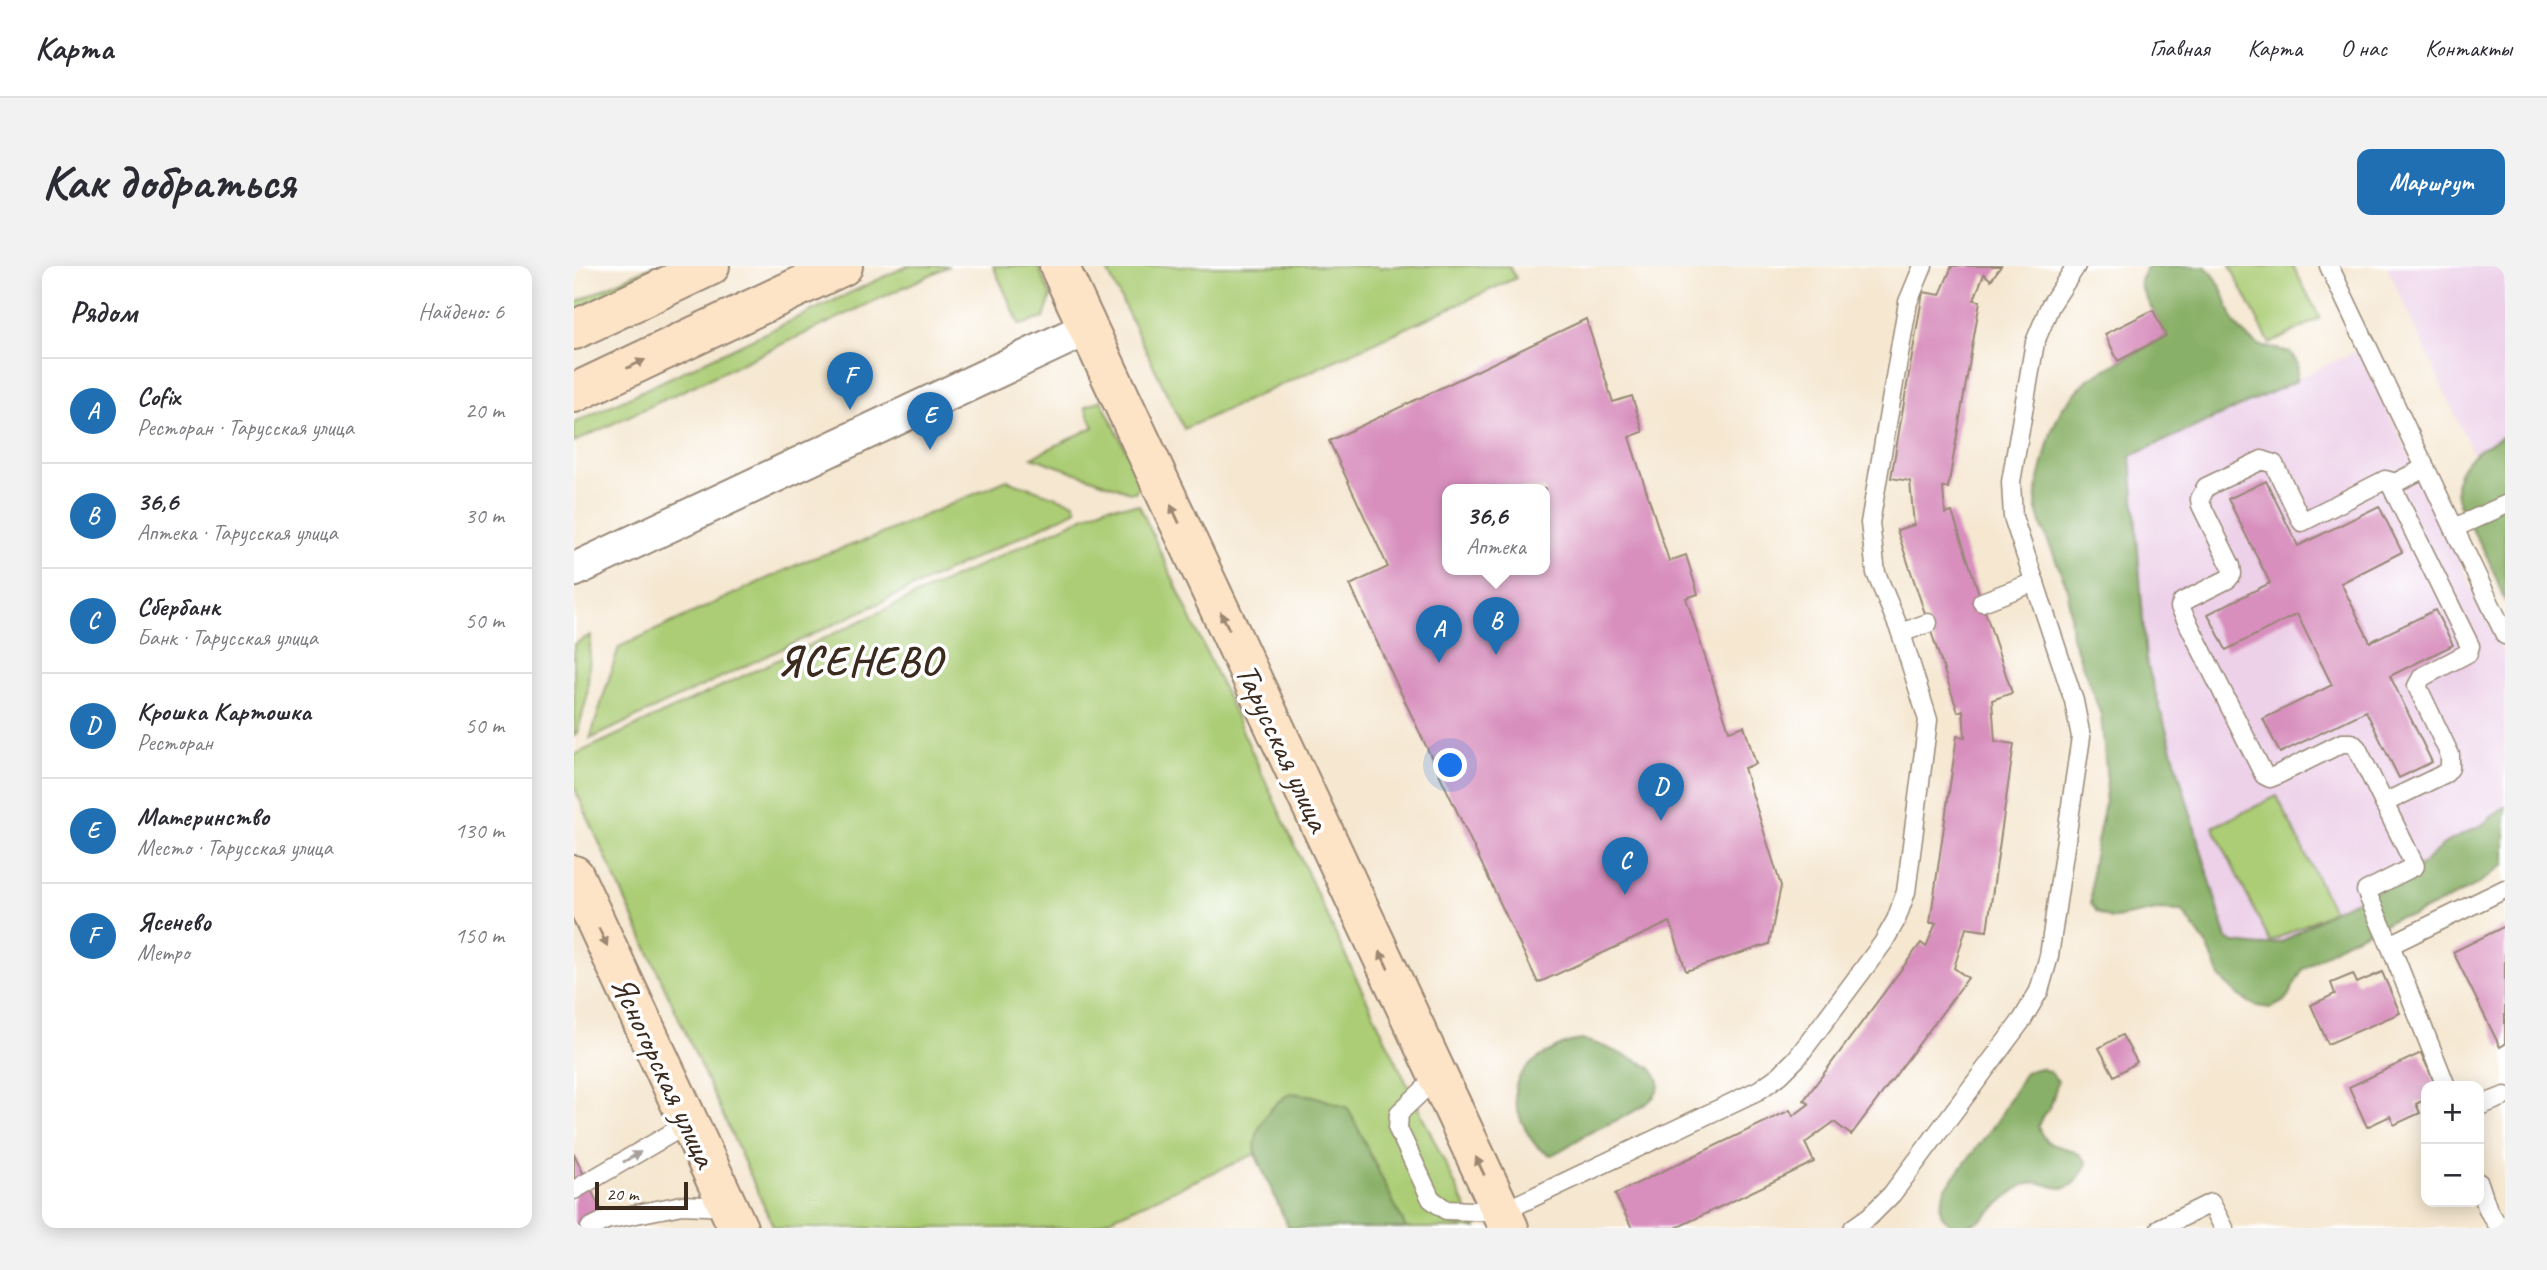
<!DOCTYPE html>
<html lang="ru">
<meta charset="utf-8">
<style>
body{margin:0;font-family:Caveat,sans-serif;background:#f2f2f3;color:#2b2b33}
.controls{position:absolute;right:21px;bottom:21px;display:grid;overflow:hidden;border-radius:14px;box-shadow:0 4px 18px #0003}
.controls button{width:63px;height:63px;display:grid;place-items:center;padding:0;border:0;border-bottom:2px solid #e1e1e2;background:#fff;color:#2b2b33;font:35px sans-serif}
.scale{position:absolute;left:21px;bottom:18px;width:93px;box-sizing:border-box;padding-left:7px;border:4px solid #3b2a1e;border-top:0;font-size:19px;line-height:24px;white-space:nowrap;color:#3b2a1e;-webkit-text-stroke:5px #fff;paint-order:stroke}
.you{position:absolute;left:877px;top:500px;width:24px;height:24px;margin:-18px;border:5px solid #fff;border-radius:50%;background:#1a73e8;box-shadow:0 0 0 10px #1a73e833}
.badge{display:grid;place-items:center;width:46px;height:46px;border-radius:50%;background:#1f6fb2;color:#fff;font-size:23px;font-weight:700}
.pin{position:absolute;translate:-50% -58px;filter:drop-shadow(0 2px 4px #0008)}
.pin::after{content:'';position:absolute;top:37px;width:24px;height:21px;background:inherit;clip-path:polygon(0 0,100% 0,50% 100%)}
.popup{position:absolute;left:868px;top:218px;width:108px;height:91px;box-sizing:border-box;display:grid;place-content:center;border-radius:14px;background:#fff;filter:drop-shadow(0 2px 5px #0005);font-size:23px;white-space:nowrap;color:#7c7c81}
.popup b{font-size:26px;color:#2b2b33}
.popup::after{content:'';position:absolute;left:50%;top:100%;margin-left:-14px;border:14px solid transparent;border-top-color:#fff}
.list{margin:0;padding:0;list-style:none}
h2{display:flex;justify-content:space-between;align-items:center;height:91px;margin:0;padding:0 28px;font-size:30px}
h2 small{font-size:23px;font-weight:400;color:#7c7c81}
.list li{display:grid;grid-template-columns:46px 1fr auto;gap:21px;align-items:center;box-sizing:border-box;height:105px;padding:0 28px;border-top:2px solid #e1e1e2}
.list b{display:block;font-size:26px;white-space:nowrap}
.list p{margin:0;font-size:23px;white-space:nowrap;color:#7c7c81}
.list em{font-size:23px;font-style:normal;color:#7c7c81}
.map{position:relative;flex:none;width:1931px;height:962px;overflow:hidden;border-radius:14px}
header{display:flex;align-items:center;gap:42px;box-sizing:border-box;height:98px;padding:0 35px;background:#fff;border-bottom:2px solid #e1e1e2}
header strong{font-size:33px}
nav{display:flex;gap:38px;margin-inline-start:auto;font-size:24px}
.intro{display:flex;align-items:center;justify-content:space-between;box-sizing:border-box;height:168px;padding:0 42px}
h1{margin:0;font-size:49px}
.button{padding:18px 32px;border-radius:14px;background:#1f6fb2;color:#fff;font-size:24px;font-weight:700}
main{display:flex;gap:42px;padding:0 42px}
aside{flex:1;background:#fff;border-radius:14px;box-shadow:0 4px 18px #0003}
.map>svg:first-child{display:block}
</style>
<header>
<strong>Карта</strong>
<nav><a>Главная</a><a>Карта</a><a>О нас</a><a>Контакты</a></nav>
</header>
<div class="intro"><h1>Как добраться</h1><a class="button">Маршрут</a></div>
<main>
<aside>
<h2>Рядом<small>Найдено: 6</small></h2>
<ul class="list">
<li><span class="badge">A</span><div><b>Cofix</b><p>Ресторан · Тарусская улица</p></div><em>20 m</em></li>
<li><span class="badge">B</span><div><b>36,6</b><p>Аптека · Тарусская улица</p></div><em>30 m</em></li>
<li><span class="badge">C</span><div><b>Сбербанк</b><p>Банк · Тарусская улица</p></div><em>50 m</em></li>
<li><span class="badge">D</span><div><b>Крошка Картошка</b><p>Ресторан</p></div><em>50 m</em></li>
<li><span class="badge">E</span><div><b>Материнство</b><p>Место · Тарусская улица</p></div><em>130 m</em></li>
<li><span class="badge">F</span><div><b>Ясенево</b><p>Метро</p></div><em>150 m</em></li>
</ul>
</aside>
<div class="map">
<svg width="1931" height="962" viewBox="0 0 1931 962">
<rect width="100%" height="100%" fill="#fff"/>
<filter id="ink" filterUnits="userSpaceOnUse"><feTurbulence type="fractalNoise" baseFrequency=".0143" numOctaves="2"/><feDisplacementMap in="SourceGraphic" scale="14" xChannelSelector="R" yChannelSelector="G"/><feConvolveMatrix kernelMatrix="1 2 1 2 8 2 1 2 1" color-interpolation-filters="sRGB"/></filter>
<filter id="wash" filterUnits="userSpaceOnUse"><feTurbulence type="fractalNoise" baseFrequency=".00686" numOctaves="4" result="noise"/><feDisplacementMap in="SourceGraphic" scale="28" xChannelSelector="R" yChannelSelector="G"/><feGaussianBlur stdDeviation="1.57" result="paint"/><feColorMatrix in="noise" values="0 0 0 0 0 0 0 0 0 0 0 0 0 0 0 0 0 1.4 0 .05"/><feComposite in="paint" operator="in"/></filter>
<g filter="url(#wash)">
<rect width="100%" height="100%" fill="#f5e7d0"/>
<!-- built -->
<g fill="#edd1e9">
<polygon points="1813,0 1931,0 1931,221 1917,227"/>
<polygon points="1785,84 1931,391 1931,580 1710,690 1659,695 1572,394 1557,190"/>
</g>
<!-- green -->
<g fill="#accd76" stroke="#747c4a" stroke-width="2">
<polygon points="78,0 131,0 0,62 0,37"/>
<polygon points="333,0 375,0 0,176 0,157"/>
<polygon points="419,0 464,0 477,30 470,52 446,59"/>
<polygon points="531,0 804,0 806,2 811,0 935,0 942,12 610,163"/>
<polygon points="1656,0 1719,0 1746,52 1696,78"/>
<polygon points="527,134 566,212 566,220 561,226 556,226 458,191 520,161 511,141"/>
<polygon points="433,214 500,237 503,244 16,473 45,381 231,295 298,272"/>
<polygon points="565,239 766,678 902,962 715,962 681,888 515,962 200,962 0,521 0,489 533,240"/>
<polygon points="17,369 13,431 4,465 0,470 0,378"/>
<polygon points="1703,530 1759,645 1696,676 1639,561"/>
</g>
<!-- forest -->
<g fill="#89b067" stroke="#626d42" stroke-width="2">
<path d="M1574,0H1630C1660,21 1645,62 1688,80C1697,83 1707,83 1716,86L1724,98L1722,115L1557,190L1572,394L1653,673L1660,677L1687,680L1710,675L1758,645L1833,612L1871,577L1908,559L1931,540V598L1904,618L1879,631L1838,650L1825,651L1772,675L1729,703L1714,730L1709,736L1697,742L1682,740L1665,730L1647,713L1634,681L1608,645L1583,644L1537,653L1523,646L1517,637L1518,600L1530,542L1533,515L1527,449L1498,371L1494,323L1468,261L1462,240L1464,217L1477,166L1488,142L1514,113L1592,70L1567,22L1566,14Z"/>
<path d="M1931,170V336C1924,317 1918,298 1908,281C1901,266 1890,253 1885,238C1872,202 1903,182 1931,170Z"/>
<path d="M1008,774C1026,777 1038,784 1054,791C1061,794 1068,796 1074,800C1113,831 1038,855 1019,865C1005,872 992,883 977,889C964,885 957,874 951,862C945,850 938,833 942,819C948,797 986,776 1008,774Z"/>
<path d="M1466,802L1476,806L1484,815L1476,842L1469,849L1464,860C1474,891 1497,873 1513,897C1490,945 1477,907 1450,919C1426,930 1410,962 1381,962L1368,950L1366,941L1371,923L1424,854L1451,806Z"/>
<path d="M718,827L740,830L774,842L832,962H715L682,888C678,864 696,837 718,827Z"/>
</g>
<g id="blocks">
<!-- building -->
<g fill="#d88fbd" fill-rule="evenodd">
<polygon points="1378,0 1427,0 1417,14 1410,8 1400,34 1406,35 1374,222 1369,221 1371,248 1378,246 1438,427 1418,434 1421,475 1440,478 1413,665 1392,662 1380,702 1394,712 1277,869 1260,856 1231,877 1240,896 1102,962 1058,962 1041,928 1216,844 1219,850 1235,838 1230,834 1347,677 1352,681 1362,657 1356,657 1383,470 1391,471 1389,444 1384,446 1323,264 1340,259 1336,215 1317,212 1349,26 1366,29"/>
<polygon points="1579,44 1592,70 1544,95 1531,68"/>
<path d="M1012,53L1039,136L1058,130L1069,166L1055,171L1095,295L1112,289L1124,328L1112,332L1155,465L1170,460L1182,498L1170,502L1207,620L1195,678L1112,705L1096,656L964,717L776,319L814,301L755,175ZM873,223H971V303H873Z"/>
<polygon points="1692,215 1724,280 1805,240 1828,286 1767,317 1796,376 1861,344 1879,379 1816,410 1858,496 1825,512 1792,445 1706,487 1689,453 1758,419 1723,348 1652,384 1634,348 1696,317 1654,233"/>
<polygon points="1931,660 1931,778 1926,781 1879,686"/>
<polygon points="1808,706 1826,747 1754,778 1737,739 1761,728 1757,717 1779,708 1783,717"/>
<polygon points="1548,769 1563,796 1540,810 1525,782"/>
<polygon points="1847,787 1862,820 1852,820 1852,833 1842,838 1846,847 1820,859 1816,850 1793,861 1775,821"/>
<polygon points="0,888 14,917 35,962 0,962"/>
</g>
</g>
</g>
<g filter="url(#ink)">
<use href="#blocks" fill-opacity="0" stroke="#988877" stroke-width="2"/>
<g fill="none" stroke-linecap="round" stroke-linejoin="round">
<!-- lane casing -->
<g stroke="#988877" stroke-width="21">
<g id="lane">
<polyline points="1755,0 1931,369"/>
<polyline points="1817,219 1815,215 1811,214 1728,256 1700,198 1688,194 1632,221 1626,233 1627,239 1657,300 1658,308 1654,313 1608,336 1606,341 1690,509 1696,512 1701,510 1768,477 1778,477 1783,482 1810,537 1872,507 1876,502 1876,489 1843,420 1848,411 1894,387 1896,380 1817,219 1851,202"/>
<polyline points="1880,262 1931,239"/>
<polyline points="1408,336 1461,316"/>
<polyline points="1327,367 1354,357"/>
<polyline points="1810,537 1841,600 1792,625 1816,679"/>
<polyline points="864,810 825,847 824,863 857,933 872,944 928,946 1185,824 1206,809 1223,792 1309,677 1322,654 1332,626 1354,454 1327,367 1302,307 1296,257 1334,36 1349,0"/>
<polyline points="1872,820 1816,679 1931,623"/>
<polyline points="1905,840 1931,830"/>
<polyline points="1905,917 1914,944 1926,962"/>
<polyline points="0,924 115,857"/>
<polyline points="16,962 32,954 108,939 154,941"/>
<polyline points="1279,962 1296,950 1318,928 1448,754 1465,725 1475,690 1507,471 1500,435 1439,251 1437,216 1461,76 1476,40 1502,0"/>
<polyline points="1586,962 1637,937 1650,962"/>
</g>
</g>
<!-- street casing -->
<g stroke="#988877" stroke-width="37">
<polyline id="street" points="0,304 514,62"/>
</g>
<!-- secondary casing -->
<g stroke="#988877" stroke-width="42">
<g id="secondary">
<polyline points="485,0 935,962"/>
<polyline points="0,64 136,0"/>
<polyline points="0,127 269,0"/>
<polyline points="0,609 164,962"/>
</g>
</g>
<!-- lane -->
<use href="#lane" stroke="#fff" stroke-width="18"/>
<!-- street -->
<use href="#street" stroke="#fff" stroke-width="33"/>
<!-- secondary -->
<use href="#secondary" stroke="#fee4c6" stroke-width="38"/>
</g>
<!-- one-way arrows -->
<defs><path id="oneway-solid" d="M-6-.8H1V-3.2L6.5 0L1 3.2V.8H-6Z" transform="scale(1.75)"/></defs>
<g fill="#9c8772">
<use href="#oneway-solid" transform="translate(62 98) rotate(-25)"/>
<use href="#oneway-solid" transform="translate(601 248) rotate(-115)"/>
<use href="#oneway-solid" transform="translate(651 355) rotate(-115)"/>
<use href="#oneway-solid" transform="translate(29 671) rotate(65)"/>
<use href="#oneway-solid" transform="translate(810 694) rotate(-115)"/>
<use href="#oneway-solid" transform="translate(906 900) rotate(-115)"/>
</g>
<use fill="#a79f9a" href="#oneway-solid" transform="translate(58 891) rotate(-30)"/>
</g>
<g text-anchor="middle" stroke-width="7" stroke-linejoin="round" paint-order="stroke">
<!-- street labels -->
<g font-size="33" fill="#3b2a1e" stroke="#fff">
<text transform="translate(710 481) rotate(65)" y="12">Тарусская улица</text>
<text transform="translate(91 805) rotate(65)" y="12">Ясногорская улица</text>
</g>
<!-- district labels -->
<g font-size="40" font-weight="bold" letter-spacing="2" fill="#3b2a1e" stroke="#fff">
<text x="286" y="408">ЯСЕНЕВО</text>
</g>
</g>
</svg>
<div class="controls">
<button>+</button>
<button>−</button>
</div>
<div class="scale">20 m</div>
<div class="you"></div>
<div class="pin badge" style="left:865px;top:397px">A</div>
<div class="pin badge" style="left:922px;top:389px">B</div>
<div class="popup"><b>36,6</b>Аптека</div>
<div class="pin badge" style="left:1051px;top:629px">C</div>
<div class="pin badge" style="left:1087px;top:555px">D</div>
<div class="pin badge" style="left:356px;top:184px">E</div>
<div class="pin badge" style="left:276px;top:144px">F</div>
</div>
</main>
